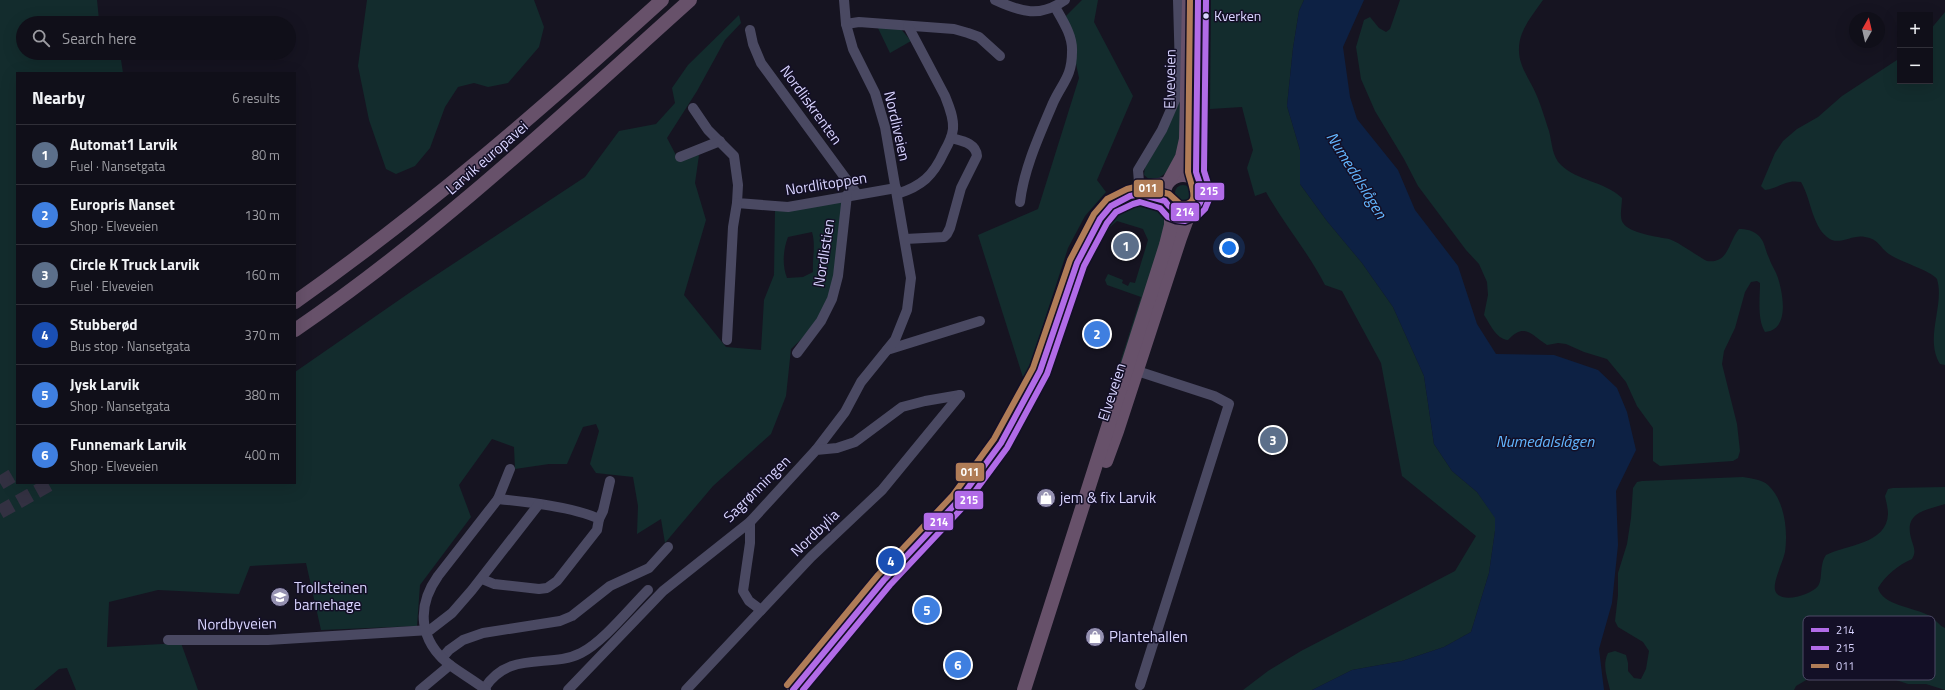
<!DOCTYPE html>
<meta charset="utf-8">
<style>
body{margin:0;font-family:"Titillium Web",sans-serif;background:#191822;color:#f1f3f6}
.controls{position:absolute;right:12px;top:12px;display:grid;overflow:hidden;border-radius:0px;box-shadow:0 4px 16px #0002}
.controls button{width:36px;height:36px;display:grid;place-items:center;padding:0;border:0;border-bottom:1px solid #302f38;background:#100f19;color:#f1f3f6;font:20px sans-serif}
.compass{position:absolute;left:1849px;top:12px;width:36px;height:36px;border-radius:50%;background:#100f19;box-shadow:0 4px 16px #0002;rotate:8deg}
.you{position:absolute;left:1229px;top:248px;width:14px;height:14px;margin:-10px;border:3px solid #fff;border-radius:50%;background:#1a73e8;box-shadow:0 0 0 6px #1a73e833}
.badge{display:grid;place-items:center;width:26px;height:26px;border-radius:50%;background:#9591b1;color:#fff;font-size:13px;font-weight:700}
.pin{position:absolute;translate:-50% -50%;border:2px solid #fff;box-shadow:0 1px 4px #0006}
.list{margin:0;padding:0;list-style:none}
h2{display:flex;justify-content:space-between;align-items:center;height:52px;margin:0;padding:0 16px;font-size:17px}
h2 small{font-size:13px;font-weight:400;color:#9c9ca2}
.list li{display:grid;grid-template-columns:26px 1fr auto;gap:12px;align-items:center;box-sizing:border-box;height:60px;padding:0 16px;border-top:1px solid #302f38}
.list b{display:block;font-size:15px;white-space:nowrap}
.list p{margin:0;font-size:13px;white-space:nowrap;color:#9c9ca2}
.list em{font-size:13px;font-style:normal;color:#9c9ca2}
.icon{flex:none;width:22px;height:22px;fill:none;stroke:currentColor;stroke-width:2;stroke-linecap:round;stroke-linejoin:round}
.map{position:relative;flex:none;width:1945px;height:690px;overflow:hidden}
.search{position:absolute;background:#100f19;box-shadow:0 4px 16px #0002;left:16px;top:16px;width:280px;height:44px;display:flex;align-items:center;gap:10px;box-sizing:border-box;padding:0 14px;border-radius:22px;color:#9c9ca2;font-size:15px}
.panel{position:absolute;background:#100f19;box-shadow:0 4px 16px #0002;left:16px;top:72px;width:280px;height:412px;border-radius:0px}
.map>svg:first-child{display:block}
</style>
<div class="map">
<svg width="1945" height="690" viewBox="0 0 1945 690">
<rect width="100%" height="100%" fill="#161421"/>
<!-- green -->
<g fill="#132c2d" fill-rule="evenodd">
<path d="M0,0H97L99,20L98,23H23V53H120L123,73H17V483H295V372L412,291L585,177L619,131L656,124L675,103L672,88L688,65L739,15L741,23L725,40L697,91L667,138L678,159L699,155L695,183L706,220L684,295L726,347L761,350L764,300L774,275L775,211L845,199L833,292L818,323L791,349L786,396L771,434L713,486L665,543L661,519L637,534L638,506L633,477L596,473L590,464L599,431L596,424L583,427L567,464H549L515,469L514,447L492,439L459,485L471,517L420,585L417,626L321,630L306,563L250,566L239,594L158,590L109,602L107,647L181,643L198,690H76L67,668L59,669L34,690H0ZM812,232C816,245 812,259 813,272L803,277L787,278C782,265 783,250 788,237Z"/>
<polygon points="367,0 534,0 544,27 539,47 508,83 488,87 474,83 458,87 445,107 430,148 415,166 396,174 386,169 369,120 358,66"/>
<polygon points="1082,0 1098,0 1094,22 1133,96 1097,180 1106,192 1085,216 1068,248 1033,356 1034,374 1027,390 978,235 1038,209 1079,78 1066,16"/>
<path d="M1211,0H1304L1299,11L1293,48L1287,106L1300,150V184L1327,221L1362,263L1393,307L1424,376L1434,444L1452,471L1477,492L1495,517V531L1489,573L1471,632L1444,647L1402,661L1352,670L1312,690H1243L1268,671L1301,651L1455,571L1476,536L1402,476L1381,363L1342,291L1325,285C1308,252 1284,224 1266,192L1255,196L1247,168L1253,150L1242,107L1210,109Z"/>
<path d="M1400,0H1543C1532,16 1518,31 1519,51C1519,66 1530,80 1536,94C1541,105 1545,119 1549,131C1552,142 1552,157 1561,165C1577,181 1604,181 1622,198C1622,206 1619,217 1623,223C1629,233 1658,237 1669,239C1677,241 1697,256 1707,261C1729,264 1728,242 1739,229C1746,229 1753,230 1759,236C1765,242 1765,250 1769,258C1771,265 1776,271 1778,278C1783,294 1790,330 1765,332C1757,319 1760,298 1760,283L1757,281L1751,282L1745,292L1735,328L1724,351L1722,364L1737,424L1740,451L1738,458L1733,461L1660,466L1653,461V428L1637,406L1626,382L1607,359L1584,352L1566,344L1558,343L1547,345C1531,335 1525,322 1508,340C1496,339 1490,324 1484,315L1488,295L1487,282L1479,264L1466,250L1418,186L1404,159L1375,111L1361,79L1356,47L1364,20L1370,17L1379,28L1386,32L1390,29Z"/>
<path d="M1945,12V365L1940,364C1924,338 1945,305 1937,279C1930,270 1900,262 1889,254C1879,247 1879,239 1865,237C1852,234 1838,247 1827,237C1812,225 1811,199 1801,182C1785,179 1780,188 1765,190L1761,186L1775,153L1783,141L1797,129L1818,117L1842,96L1900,58V81H1930V30Z"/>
<polygon points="877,26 900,28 911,41 890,53"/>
<path d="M1180,101C1182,125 1182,177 1150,180L1144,175L1145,167L1164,136Z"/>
<circle cx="1183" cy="193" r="8"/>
<path d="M1131,201C1141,200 1159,200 1164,211C1167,215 1166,222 1166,227L1119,373L1118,369L1141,297L1107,285L1105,280L1108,274L1123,280L1122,283L1128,286L1130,282L1135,283L1148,240L1143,229L1117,221L1110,227L1096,250H1092L1091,247C1101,228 1110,209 1131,201Z"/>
<path d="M1743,477C1750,478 1763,480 1768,485C1785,501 1788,531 1785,552C1783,562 1773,581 1775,590C1779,605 1811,595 1818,586C1823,580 1819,565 1826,555C1846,545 1887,544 1888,514C1888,508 1886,501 1885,496L1888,489L1893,488L1945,487V504C1926,510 1904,512 1911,538C1913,546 1917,551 1912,559C1898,565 1886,575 1878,588C1882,605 1915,608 1928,615C1935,618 1938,625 1945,628V690L1926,684H1908L1890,678L1841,671L1808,679L1796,686L1794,690H1610C1607,677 1602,665 1608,653L1615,651L1626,655L1628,663V671L1634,678L1641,679L1646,669L1649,651L1643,642L1618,627L1615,621L1618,595V573L1627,544L1631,518L1633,488L1637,482L1642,481Z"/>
</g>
<!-- water -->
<polygon fill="#0d2144" points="1304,0 1364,0 1343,47 1350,97 1357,119 1398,170 1415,210 1458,266 1477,324 1496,354 1554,355 1598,370 1617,388 1627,412 1636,450 1616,491 1618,545 1612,603 1599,649 1604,690 1312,690 1352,670 1402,661 1444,647 1471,632 1489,573 1495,531 1495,518 1477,492 1452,471 1434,444 1424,376 1393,307 1362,263 1327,221 1300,184 1300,150 1287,106 1293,48 1299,11"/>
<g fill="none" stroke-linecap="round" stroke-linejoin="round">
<!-- highway-tunnel -->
<g stroke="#333142" stroke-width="14" stroke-dasharray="14 7" stroke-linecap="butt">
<polyline points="0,483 17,473"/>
<polyline points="0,512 52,483"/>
</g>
<!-- minor -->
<g stroke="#4a4962" stroke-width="10">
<path d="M995,0C1021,12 1040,18 1065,0"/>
<polyline points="846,24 859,22 954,29 968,33 979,37 1000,56"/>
<polyline points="750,30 753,44 761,63 857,194"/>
<polyline points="693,108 708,130 734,156 738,185 737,203 788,207 896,188"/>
<polyline points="680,157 720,141"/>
<path d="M897,194C922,186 933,176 944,152C948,145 952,138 953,129C954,118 949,106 945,96L908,26"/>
<polyline points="1140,194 1138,170 1162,130 1176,98 1179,86 1180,71 1178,0"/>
<path d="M1020,202C1024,168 1040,134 1053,103C1062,83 1072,77 1072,52C1073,36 1063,21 1055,7"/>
<path d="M905,239L944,237L947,234L950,228L961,188L977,156C976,143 962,141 951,138"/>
<polyline points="727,340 733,227 737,203"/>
<polyline points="887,350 980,321"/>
<polyline points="797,353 821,321 832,299 838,276 847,195"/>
<polyline points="1131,369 1214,396 1229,404 1140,685"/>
<polyline points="816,450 845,412 861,382 895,340 907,310 911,278 885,127 875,93 853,49 846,24 844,0"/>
<polyline points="599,519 603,511 610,481"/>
<polyline points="750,522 750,543 743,591 749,601 761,610"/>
<path d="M482,579L494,584L539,589L547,588L557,581L597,530L599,519C574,507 527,502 498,499"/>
<polyline points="168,640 268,640 430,630 452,613 472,590 539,504"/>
<polyline points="442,658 449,650 463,640 483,633 560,621 572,616 610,586 649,568 668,547"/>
<path d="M484,689C509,649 550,669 581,653C603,642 630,608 648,590"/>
<polyline points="420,690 450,665"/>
<path d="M486,690C475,681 462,674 450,665C419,641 416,607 438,576L498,499L510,469"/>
<polyline points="568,690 663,591 750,522 816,450 837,448 855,442 902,407 925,401 960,395"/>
<polyline points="686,690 811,557 882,490 960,395"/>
</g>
<!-- major -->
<g stroke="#5e5373" stroke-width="12">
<polyline points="1128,197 1140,194 1165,201"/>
<path d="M793,690C823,653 853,616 885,580C909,553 937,527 960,499C988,465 1013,427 1033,387C1057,336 1076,226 1123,195C1136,186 1152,185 1166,183"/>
</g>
<!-- highway -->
<g stroke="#67516a" stroke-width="14">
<circle cx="1183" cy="194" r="19"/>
<polyline points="1170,179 1182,157 1186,139 1189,0"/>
<polyline points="1198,183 1196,172 1198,0"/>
<path d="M295,302C427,209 543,108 662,0"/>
<path d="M295,330C437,233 562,115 690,0"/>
<polyline points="1106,461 1117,431 1180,238 1187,219 1196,208"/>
<polyline points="1024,690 1166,245 1171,225 1171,209"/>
</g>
<!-- bus-1 casing -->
<g stroke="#130f26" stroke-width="9">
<path id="bus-1" d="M793,690L884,580L959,500L1001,443L1040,371L1077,263L1100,219L1111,206L1130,196L1140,194L1165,201C1174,216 1199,217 1202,196C1203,188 1198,180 1196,172L1198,0"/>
</g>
<!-- bus-2 casing -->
<g stroke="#130f26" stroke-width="9">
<polyline id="bus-2" points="803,690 890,585 965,505 1007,448 1047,374 1084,266 1107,223 1116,212 1133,204 1140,202 1160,208 1168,217 1176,220 1185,221 1198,216 1205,209 1210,197 1209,187 1204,171 1206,0"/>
</g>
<!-- bus-3 casing -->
<g stroke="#130f26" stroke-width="9">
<path id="bus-3" d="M787,685L878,575L953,495L994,439L1033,368L1070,260L1094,214L1107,199L1127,189L1139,186L1169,194L1180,204C1203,207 1190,183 1188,172L1190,0"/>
</g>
<!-- bus-1 -->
<use href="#bus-1" stroke="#b16be7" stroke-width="6"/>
<!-- bus-2 -->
<use href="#bus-2" stroke="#b16be7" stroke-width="6"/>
<!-- bus-3 -->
<use href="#bus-3" stroke="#b07c57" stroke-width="6"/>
</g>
<!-- icons -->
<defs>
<g id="shop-disc" transform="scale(1)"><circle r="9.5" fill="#9591b1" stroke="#130f26"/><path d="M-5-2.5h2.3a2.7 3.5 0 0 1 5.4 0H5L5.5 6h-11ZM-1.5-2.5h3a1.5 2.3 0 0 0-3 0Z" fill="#fff"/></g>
<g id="school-disc" transform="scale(1)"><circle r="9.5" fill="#9591b1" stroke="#130f26"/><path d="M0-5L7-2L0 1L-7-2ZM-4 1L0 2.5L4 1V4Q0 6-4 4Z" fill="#fff"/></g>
</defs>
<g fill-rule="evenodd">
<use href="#shop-disc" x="1046" y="498"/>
<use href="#school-disc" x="280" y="597"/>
<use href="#shop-disc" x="1095" y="637"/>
</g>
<!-- markers -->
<circle fill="#d9d4ff" stroke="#130f26" stroke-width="1.5" cx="1206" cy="16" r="3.5"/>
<g text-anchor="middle" stroke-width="3" stroke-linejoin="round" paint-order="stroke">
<!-- bus labels -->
<g font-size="14" fill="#d9d4ff" stroke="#130f26" text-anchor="start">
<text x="1214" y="21">Kverken</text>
</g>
<!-- street labels -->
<g font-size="15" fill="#d9d4ff" stroke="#130f26">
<text transform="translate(1170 79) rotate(-89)" y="5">Elveveien</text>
<text transform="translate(811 105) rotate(54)" y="5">Nordliskrenten</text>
<text transform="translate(897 126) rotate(77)" y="5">Nordliveien</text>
<text transform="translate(487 158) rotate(-41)" y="5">Larvik europavei</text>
<text transform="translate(826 184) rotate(-9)" y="5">Nordlitoppen</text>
<text transform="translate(824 253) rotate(-81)" y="5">Nordlistien</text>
<text transform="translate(1112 392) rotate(-72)" y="5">Elveveien</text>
<text transform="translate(757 489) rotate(-45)" y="5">Sagrønningen</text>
<text transform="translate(815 533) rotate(-44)" y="5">Nordbylia</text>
<text transform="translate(237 624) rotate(-1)" y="5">Nordbyveien</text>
</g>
<!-- poi labels -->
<g font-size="15" fill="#d9d4ff" stroke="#130f26" text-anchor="start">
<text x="1060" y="503">jem &amp; fix Larvik</text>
<text x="294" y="593">Trollsteinen<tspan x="294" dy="17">barnehage</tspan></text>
<text x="1109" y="642">Plantehallen</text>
</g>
<!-- water labels -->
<g font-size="16" font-style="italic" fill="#62b6ff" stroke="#130f26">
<text transform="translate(1357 175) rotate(58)" y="6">Numedalslågen</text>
<text x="1545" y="447">Numedalslågen</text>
</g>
</g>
<!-- legend -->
<rect x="1803" y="616" width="132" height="64" rx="6" fill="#130f26" stroke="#4e4a67" stroke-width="1"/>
<rect x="1811" y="628" width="18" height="4" fill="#b16be7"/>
<rect x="1811" y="646" width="18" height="4" fill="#b16be7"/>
<rect x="1811" y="664" width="18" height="4" fill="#b07c57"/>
<g font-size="11" fill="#d9d4ff">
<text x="1836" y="634">214</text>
<text x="1836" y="652">215</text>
<text x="1836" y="670">011</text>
</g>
<g stroke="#130f26" stroke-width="1.5">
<rect x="1133" y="179" width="31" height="19" rx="4" fill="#b07c57"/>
<rect x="1194" y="182" width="31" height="19" rx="4" fill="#b16be7"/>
<rect x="1170" y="202" width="30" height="20" rx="4" fill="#b16be7"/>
<rect x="955" y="462" width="30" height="20" rx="4" fill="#b07c57"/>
<rect x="954" y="490" width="30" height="20" rx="4" fill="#b16be7"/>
<rect x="923" y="512" width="31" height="19" rx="4" fill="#b16be7"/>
</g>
<g font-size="11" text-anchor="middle" font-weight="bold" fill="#fff">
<text x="1148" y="192">011</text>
<text x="1209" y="195">215</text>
<text x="1185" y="216">214</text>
<text x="970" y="476">011</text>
<text x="969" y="504">215</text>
<text x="939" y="526">214</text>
</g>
</svg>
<div class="controls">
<button>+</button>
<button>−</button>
</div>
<svg class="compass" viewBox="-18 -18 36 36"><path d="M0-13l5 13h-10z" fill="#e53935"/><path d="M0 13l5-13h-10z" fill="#9c9ca2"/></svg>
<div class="you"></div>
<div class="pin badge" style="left:1126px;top:246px;background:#5c6f8a">1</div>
<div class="pin badge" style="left:1097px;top:334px;background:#3f7fe0">2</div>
<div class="pin badge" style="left:1273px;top:440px;background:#5c6f8a">3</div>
<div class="pin badge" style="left:891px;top:561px;background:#1a4fb4">4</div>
<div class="pin badge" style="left:927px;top:610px;background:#3f7fe0">5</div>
<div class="pin badge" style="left:958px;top:665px;background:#3f7fe0">6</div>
<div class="search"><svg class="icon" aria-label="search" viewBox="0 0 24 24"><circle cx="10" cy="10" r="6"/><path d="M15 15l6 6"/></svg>Search here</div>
<section class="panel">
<h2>Nearby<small>6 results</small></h2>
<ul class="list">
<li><span class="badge" style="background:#5c6f8a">1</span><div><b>Automat1 Larvik</b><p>Fuel · Nansetgata</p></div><em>80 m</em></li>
<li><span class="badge" style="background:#3f7fe0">2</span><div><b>Europris Nanset</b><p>Shop · Elveveien</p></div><em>130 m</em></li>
<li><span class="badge" style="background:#5c6f8a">3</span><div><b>Circle K Truck Larvik</b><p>Fuel · Elveveien</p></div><em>160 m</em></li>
<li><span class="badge" style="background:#1a4fb4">4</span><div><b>Stubberød</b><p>Bus stop · Nansetgata</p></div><em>370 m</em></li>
<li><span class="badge" style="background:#3f7fe0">5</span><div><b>Jysk Larvik</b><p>Shop · Nansetgata</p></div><em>380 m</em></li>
<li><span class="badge" style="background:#3f7fe0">6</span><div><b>Funnemark Larvik</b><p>Shop · Elveveien</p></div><em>400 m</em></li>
</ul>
</section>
</div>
